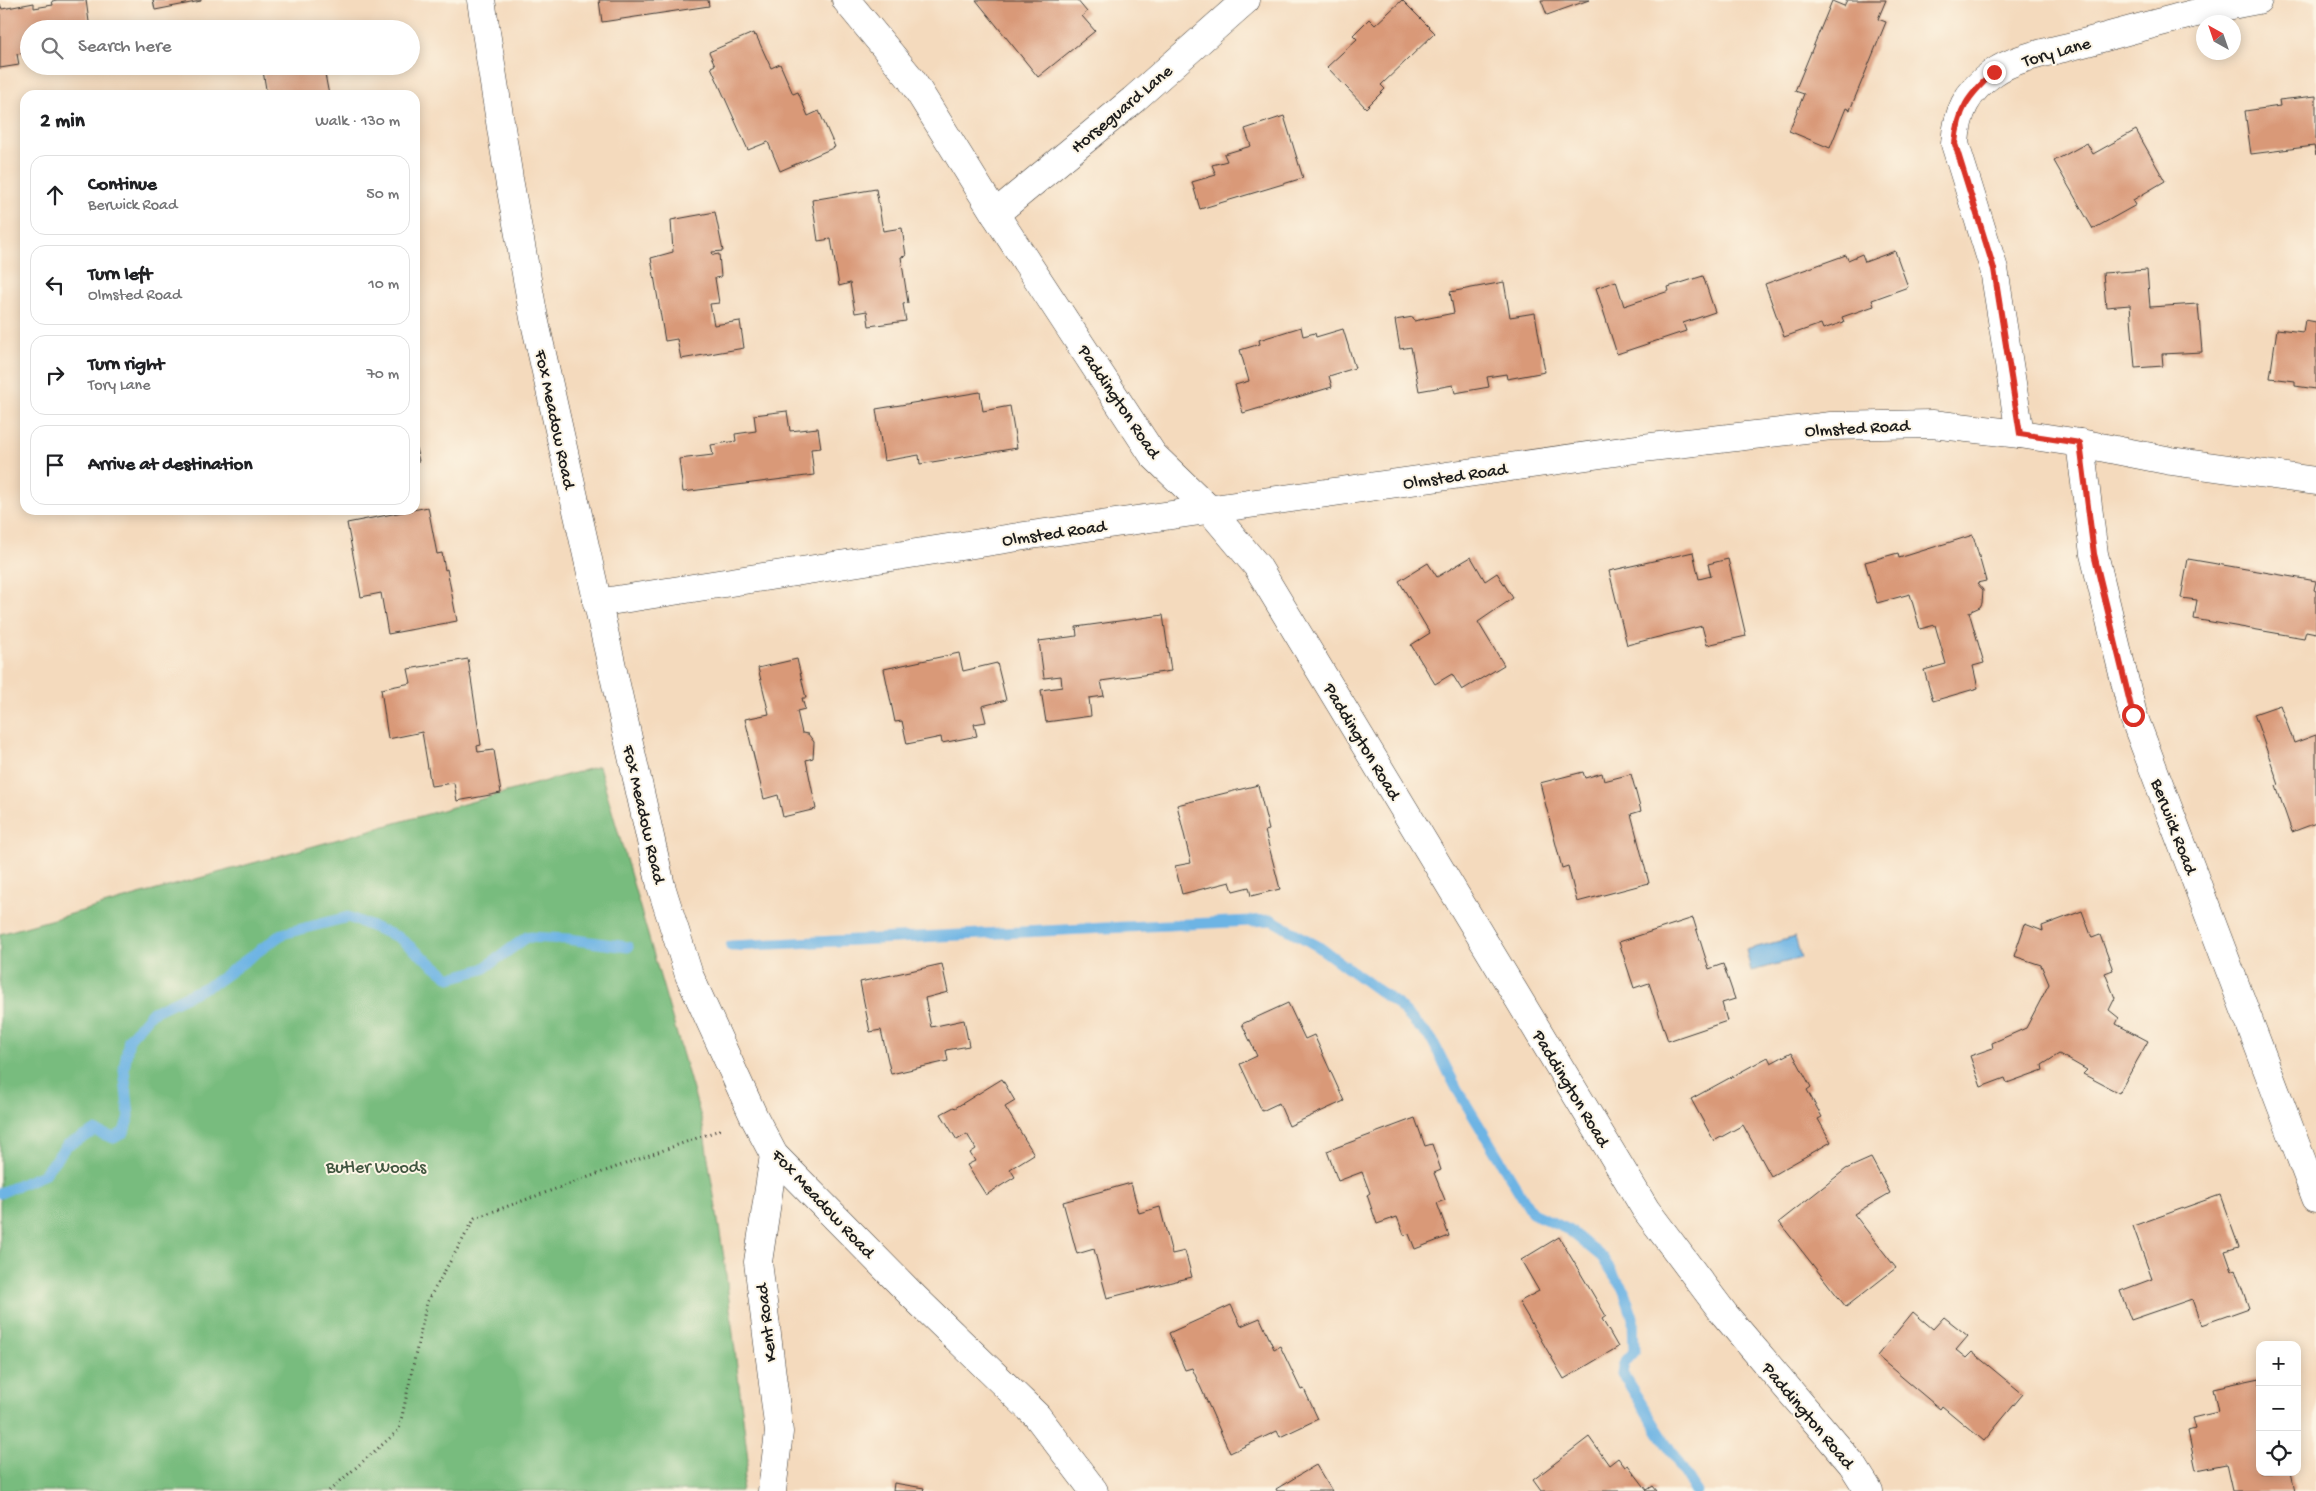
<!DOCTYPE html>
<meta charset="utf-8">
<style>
body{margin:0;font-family:"Gochi Hand",sans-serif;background:#f2f2f2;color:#202124}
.controls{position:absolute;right:15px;bottom:15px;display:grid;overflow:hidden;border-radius:10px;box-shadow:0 2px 12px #0003}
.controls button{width:45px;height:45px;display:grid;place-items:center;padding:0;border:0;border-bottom:1px solid #e0e0e0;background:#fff;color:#202124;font:25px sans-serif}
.compass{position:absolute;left:2196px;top:15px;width:45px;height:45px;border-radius:50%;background:#fff;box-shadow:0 2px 12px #0003;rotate:320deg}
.stop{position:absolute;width:15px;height:15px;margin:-11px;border:4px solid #d93025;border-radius:50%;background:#fff}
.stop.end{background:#d93025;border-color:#fff;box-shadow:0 1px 5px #0008}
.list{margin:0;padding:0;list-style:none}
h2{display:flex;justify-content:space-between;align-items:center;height:65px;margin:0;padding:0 20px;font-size:21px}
h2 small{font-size:16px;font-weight:400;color:#757577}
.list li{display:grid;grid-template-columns:32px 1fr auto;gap:15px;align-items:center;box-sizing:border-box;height:80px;margin:0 10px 10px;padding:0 10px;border:1px solid #e0e0e0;border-radius:15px}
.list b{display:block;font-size:19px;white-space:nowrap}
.list p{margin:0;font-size:16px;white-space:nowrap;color:#757577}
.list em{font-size:16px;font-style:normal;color:#757577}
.icon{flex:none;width:28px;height:28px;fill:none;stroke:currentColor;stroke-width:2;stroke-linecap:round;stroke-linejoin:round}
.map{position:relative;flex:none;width:2316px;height:1491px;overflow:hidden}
.search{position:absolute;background:#fff;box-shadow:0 2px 12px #0003;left:20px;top:20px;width:400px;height:55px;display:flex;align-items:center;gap:12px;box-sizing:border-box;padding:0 18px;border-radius:28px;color:#757577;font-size:19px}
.panel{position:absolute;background:#fff;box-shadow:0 2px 12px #0003;left:20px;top:90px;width:400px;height:425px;border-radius:15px}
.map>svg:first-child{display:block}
</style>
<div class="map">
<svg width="2316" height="1491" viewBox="0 0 2316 1491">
<rect width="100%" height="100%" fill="#fcf5e5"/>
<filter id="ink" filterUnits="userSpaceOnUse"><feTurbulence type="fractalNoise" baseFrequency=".02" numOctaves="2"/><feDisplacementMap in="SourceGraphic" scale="10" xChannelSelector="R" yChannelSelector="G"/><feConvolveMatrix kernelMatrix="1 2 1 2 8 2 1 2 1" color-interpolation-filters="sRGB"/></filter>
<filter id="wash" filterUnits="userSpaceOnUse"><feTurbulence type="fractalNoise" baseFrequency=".0096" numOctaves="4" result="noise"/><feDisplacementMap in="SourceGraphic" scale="20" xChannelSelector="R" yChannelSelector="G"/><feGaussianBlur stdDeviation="1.12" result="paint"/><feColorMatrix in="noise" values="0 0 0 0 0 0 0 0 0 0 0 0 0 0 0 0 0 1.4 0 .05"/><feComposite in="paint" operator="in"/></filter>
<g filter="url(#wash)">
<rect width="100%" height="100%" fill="#f4dabd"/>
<!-- forest -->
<polygon fill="#78bc7e" stroke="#4a6c4d" points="599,766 702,1121 724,1258 748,1460 741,1491 0,1491 0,934"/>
<!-- water -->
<polygon fill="#6db4e4" stroke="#446880" points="1795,937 1801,958 1751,971 1746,950"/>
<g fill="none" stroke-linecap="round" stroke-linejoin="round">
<!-- stream -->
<g stroke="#6db4e4" stroke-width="11">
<polyline points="731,946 1272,920 1319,947 1397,1004 1432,1040 1457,1089 1532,1213 1569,1230 1602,1257 1624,1291 1633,1318 1634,1352 1624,1363 1622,1373 1696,1491"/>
<polyline points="0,1193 43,1175 67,1145 95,1131 114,1138 124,1132 129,1116 124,1069 129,1039 151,1013 216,982 282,934 348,917 398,937 450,978 483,969 527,937 568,939 628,947"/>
</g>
</g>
<g id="blocks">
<!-- building -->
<g fill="#d99978">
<polygon points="57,0 86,0 90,29 29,29 29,52 17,54 19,65 0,68 0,4 2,9 34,3 34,8 53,5 52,1"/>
<polygon points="153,0 201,0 201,1 155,10"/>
<polygon points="599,0 708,0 709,6 602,22"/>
<polygon points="976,0 1077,0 1087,12 1082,16 1095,31 1038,77"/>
<polygon points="1402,0 1435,33 1381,85 1385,89 1366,108 1327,67 1357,39 1353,35 1369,19 1375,25"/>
<polygon points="1541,0 1589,0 1547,15"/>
<polygon points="1847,0 1886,0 1878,19 1886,22 1850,110 1846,108 1830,148 1789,131 1804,94 1795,91 1832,1 1844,6"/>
<polygon points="753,33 754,36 756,35 771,68 780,64 793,94 798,92 808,116 819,111 835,147 780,171 768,142 748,150 711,67 715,65 709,52"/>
<polygon points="274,66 326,66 324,69 329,95 267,95 263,71 274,70"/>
<polygon points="2316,96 2316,155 2314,146 2251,154 2245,111 2280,106 2279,100"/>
<polygon points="1284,116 1303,178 1200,209 1192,182 1216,175 1212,165 1227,161 1224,154 1251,146 1245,129"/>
<polygon points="2136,130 2165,181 2133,200 2136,205 2093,229 2054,161 2087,143 2093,154"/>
<polygon points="876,189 883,231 902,228 906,256 901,257 908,303 903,304 906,321 869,326 867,311 855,313 850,283 839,286 831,239 818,241 812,200"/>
<polygon points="715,212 723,251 712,252 713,255 719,254 721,277 715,278 719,303 710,304 714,325 740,321 744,348 681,359 677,339 665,341 651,258 673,252 671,220"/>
<polygon points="1895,251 1908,287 1872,300 1874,306 1842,317 1844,322 1823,329 1821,324 1784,337 1765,284 1846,255 1848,260 1862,254 1865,262"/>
<polygon points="2147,270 2150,307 2198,304 2202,352 2162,354 2163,366 2135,368 2130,305 2106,307 2103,273"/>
<polygon points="1703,276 1715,312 1683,323 1686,331 1617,354 1596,288 1616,281 1624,306 1669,291 1668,287"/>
<polygon points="1504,282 1510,317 1535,313 1545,372 1507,379 1506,374 1487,377 1489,387 1455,393 1453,385 1419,391 1411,347 1400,349 1395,320 1413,317 1414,321 1454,313 1450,292"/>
<polygon points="2305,320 2316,322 2316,389 2295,386 2295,381 2270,378 2277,329 2303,332"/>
<polygon points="1301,327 1303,336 1315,333 1316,337 1343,329 1355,368 1329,376 1332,387 1243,413 1235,385 1249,381 1240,350 1260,344 1259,340"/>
<polygon points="980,392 983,411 1010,406 1017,448 920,464 919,455 884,461 876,409"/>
<polygon points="787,411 790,431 818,428 821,448 811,449 814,475 683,492 679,459 713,455 711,445 736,441 735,434 756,431 754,415"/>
<polygon points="415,444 419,461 415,462"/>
<polygon points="428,507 437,554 442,553 445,570 447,569 457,621 388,634 381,593 361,597 347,523"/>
<polygon points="1973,535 1986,581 1977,583 1983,590 1982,603 1980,607 1969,612 1984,663 1973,666 1978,688 1933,701 1924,670 1946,664 1935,625 1920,629 1910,594 1877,603 1865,562 1898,553 1899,558"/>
<polygon points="1693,552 1699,579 1711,576 1708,564 1728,559 1746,636 1707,645 1702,626 1627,645 1609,571"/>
<polygon points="1471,557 1485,581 1497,573 1513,598 1478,622 1504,665 1462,690 1452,674 1435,684 1411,645 1430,633 1399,581 1428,563 1437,577"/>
<polygon points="2188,559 2316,581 2314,590 2316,591 2316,633 2306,631 2304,638 2194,619 2197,600 2181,598"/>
<polygon points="1163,615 1171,671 1101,681 1104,696 1089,698 1091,716 1046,722 1041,690 1062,687 1061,676 1044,678 1039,641 1077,636 1076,627"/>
<polygon points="959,653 963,671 997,663 1006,700 982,706 986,722 974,724 977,736 942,743 941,737 907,744 902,721 895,722 884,669"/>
<polygon points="468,659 481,745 477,746 478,752 494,750 501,793 457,801 454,783 431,786 422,732 388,739 381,689 411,683 408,669"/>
<polygon points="797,659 806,698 802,698 805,709 797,711 802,733 808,734 814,742 813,758 806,760 816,809 783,817 778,795 764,799 745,719 769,714 758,668"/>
<polygon points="2280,705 2294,743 2316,735 2316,823 2292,832 2276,786 2279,785 2254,714"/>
<polygon points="1583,772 1585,778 1602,773 1604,781 1631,774 1641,811 1631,814 1649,883 1577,902 1568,866 1562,868 1540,783"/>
<polygon points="1258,785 1269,830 1265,831 1280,889 1251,896 1249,887 1233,891 1230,882 1182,894 1175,866 1191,863 1177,805"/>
<polygon points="2082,911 2092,938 2100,935 2113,970 2105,973 2115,998 2109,1010 2119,1018 2116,1024 2148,1041 2119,1093 2083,1074 2087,1070 2059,1054 2042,1065 2043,1070 2007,1083 2005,1078 1981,1087 1970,1056 1993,1048 1992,1043 2026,1028 2049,984 2041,965 2014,956 2025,924 2043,931 2042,926"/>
<polygon points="1693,918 1709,969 1723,964 1735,999 1722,1003 1727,1021 1668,1041 1649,983 1634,988 1619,942"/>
<polygon points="942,964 948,992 925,998 931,1027 964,1020 969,1046 946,1050 948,1061 891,1074 881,1030 870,1032 860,982"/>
<polygon points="1288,1003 1305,1039 1314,1035 1344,1101 1289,1126 1279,1103 1262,1111 1240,1064 1257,1056 1242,1024"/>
<polygon points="1792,1052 1811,1087 1807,1090 1822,1117 1818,1119 1831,1142 1771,1176 1743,1125 1714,1141 1691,1099 1768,1057 1771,1063"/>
<polygon points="1002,1079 1015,1101 1005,1107 1034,1154 1010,1169 1015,1177 986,1195 967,1165 975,1161 970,1153 976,1149 967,1134 957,1140 941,1114 954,1107 955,1108"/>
<polygon points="1415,1118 1425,1146 1432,1144 1441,1170 1434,1173 1445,1200 1437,1203 1449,1236 1415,1249 1409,1234 1404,1235 1397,1217 1377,1224 1367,1195 1370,1193 1362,1172 1338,1181 1327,1151"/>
<polygon points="1871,1158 1890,1193 1854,1214 1896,1268 1846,1307 1779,1222 1846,1169"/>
<polygon points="1131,1183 1139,1213 1160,1207 1172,1254 1185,1251 1192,1277 1107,1298 1094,1249 1077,1254 1063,1202"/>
<polygon points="2220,1195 2239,1247 2225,1251 2232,1271 2235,1269 2249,1308 2201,1325 2192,1299 2131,1320 2120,1291 2152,1279 2133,1226"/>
<polygon points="1559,1237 1606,1316 1602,1319 1618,1347 1564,1379 1519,1302 1539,1291 1521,1260"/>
<polygon points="1231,1305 1241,1326 1260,1318 1274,1349 1280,1346 1301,1390 1304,1389 1318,1419 1280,1437 1277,1431 1230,1453 1192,1368 1185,1370 1169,1333"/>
<polygon points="1913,1312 1933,1329 1944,1317 1968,1336 1956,1350 1966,1358 1972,1352 2023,1394 1984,1441 1942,1406 1940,1409 1877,1356"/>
<polygon points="2260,1378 2260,1472 2291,1472 2295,1491 2232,1491 2226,1464 2196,1470 2188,1431 2195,1429 2192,1418 2218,1412 2213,1388"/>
<polygon points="1589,1437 1609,1465 1618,1458 1625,1467 1628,1465 1647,1490 1653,1486 1657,1491 1541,1491 1533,1480"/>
<polygon points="1316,1465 1332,1491 1277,1491 1276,1489"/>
<polygon points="894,1483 924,1488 923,1491 893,1491"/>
</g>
</g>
</g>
<g filter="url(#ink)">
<use href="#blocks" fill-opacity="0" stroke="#3c3834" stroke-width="1"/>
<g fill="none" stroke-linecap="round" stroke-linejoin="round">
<!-- minor casing -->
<g stroke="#3c3834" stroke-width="29">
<g id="minor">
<polyline points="481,0 509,179 534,318 661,886 689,975 754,1117 774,1155 913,1296 1037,1416 1094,1491"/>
<polyline points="846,0 911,79 995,214 1153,455 1209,509 1257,566 1646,1210 1725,1315 1852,1464 1869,1491"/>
<polyline points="995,214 1133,100 1246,0"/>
<path d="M2020,434L1994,269L1955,144C1957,113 1966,92 1993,73C2016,57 2049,52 2076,45C2136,29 2196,11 2258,0"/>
<polyline points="2080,443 2094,554 2133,715 2316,1198"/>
<polyline points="597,603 1031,535 1643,448 1831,426 1932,424 2020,434 2080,443 2171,461 2316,481"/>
<polyline points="772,1491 779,1432 758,1262 774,1155"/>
</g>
</g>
<!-- path -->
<polyline stroke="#3c3834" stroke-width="3" stroke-dasharray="1 4" stroke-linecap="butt" points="329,1491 399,1430 427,1302 475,1218 722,1129"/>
<!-- minor -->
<use href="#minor" stroke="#fff" stroke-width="28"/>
</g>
</g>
<g fill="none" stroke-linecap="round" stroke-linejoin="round" filter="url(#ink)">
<!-- route -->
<path stroke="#d93025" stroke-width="6" d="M1994,72C1968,96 1958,109 1955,144L1994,269L2020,434L2080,443L2094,554L2133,715"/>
</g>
<g text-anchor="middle" stroke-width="4" stroke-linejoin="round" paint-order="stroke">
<!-- street labels -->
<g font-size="18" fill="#1c1c1c" stroke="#fcf5e5">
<text transform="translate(2056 51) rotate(-16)" y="6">Tory Lane</text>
<text transform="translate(1121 108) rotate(-40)" y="6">Horseguard Lane</text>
<text transform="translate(1120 401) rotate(56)" y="6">Paddington Road</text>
<text transform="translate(556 419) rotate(78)" y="6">Fox Meadow Road</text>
<text transform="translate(1857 427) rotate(-3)" y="6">Olmsted Road</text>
<text transform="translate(1455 475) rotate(-8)" y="6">Olmsted Road</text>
<text transform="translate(1054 532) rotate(-8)" y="6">Olmsted Road</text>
<text transform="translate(1363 741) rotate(59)" y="6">Paddington Road</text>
<text transform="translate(645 814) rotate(77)" y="6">Fox Meadow Road</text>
<text transform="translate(2175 826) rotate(69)" y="6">Berwick Road</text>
<text transform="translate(1572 1088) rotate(59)" y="6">Paddington Road</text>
<text transform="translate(824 1203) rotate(47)" y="6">Fox Meadow Road</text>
<text transform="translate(765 1323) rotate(-97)" y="6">Kent Road</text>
<text transform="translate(1809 1415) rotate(50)" y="6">Paddington Road</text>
</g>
<!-- park labels -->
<g font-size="18" fill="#415640" stroke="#fcf5e5">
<text x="376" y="1172">Butler Woods</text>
</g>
</g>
</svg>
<div class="controls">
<button>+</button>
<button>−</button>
<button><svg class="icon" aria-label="locate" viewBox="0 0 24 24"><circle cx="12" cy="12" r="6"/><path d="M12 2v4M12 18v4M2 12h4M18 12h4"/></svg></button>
</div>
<svg class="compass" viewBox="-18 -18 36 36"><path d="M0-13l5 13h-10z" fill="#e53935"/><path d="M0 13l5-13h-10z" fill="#757577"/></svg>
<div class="stop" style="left:2133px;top:715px"></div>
<div class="stop end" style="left:1994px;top:72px"></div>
<div class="search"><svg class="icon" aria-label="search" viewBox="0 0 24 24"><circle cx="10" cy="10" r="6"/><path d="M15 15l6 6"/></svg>Search here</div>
<section class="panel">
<h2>2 min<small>Walk · 130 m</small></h2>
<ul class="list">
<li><svg class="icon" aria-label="ahead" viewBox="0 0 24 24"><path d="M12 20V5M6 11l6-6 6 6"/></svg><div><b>Continue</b><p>Berwick Road</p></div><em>50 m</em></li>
<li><svg class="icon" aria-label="left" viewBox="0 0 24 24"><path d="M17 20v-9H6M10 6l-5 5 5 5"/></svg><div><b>Turn left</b><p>Olmsted Road</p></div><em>10 m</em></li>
<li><svg class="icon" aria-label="right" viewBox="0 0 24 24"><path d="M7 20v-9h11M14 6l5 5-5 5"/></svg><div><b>Turn right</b><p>Tory Lane</p></div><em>70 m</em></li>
<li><svg class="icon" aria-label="arrive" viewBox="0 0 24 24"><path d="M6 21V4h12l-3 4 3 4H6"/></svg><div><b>Arrive at destination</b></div></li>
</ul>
</section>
</div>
